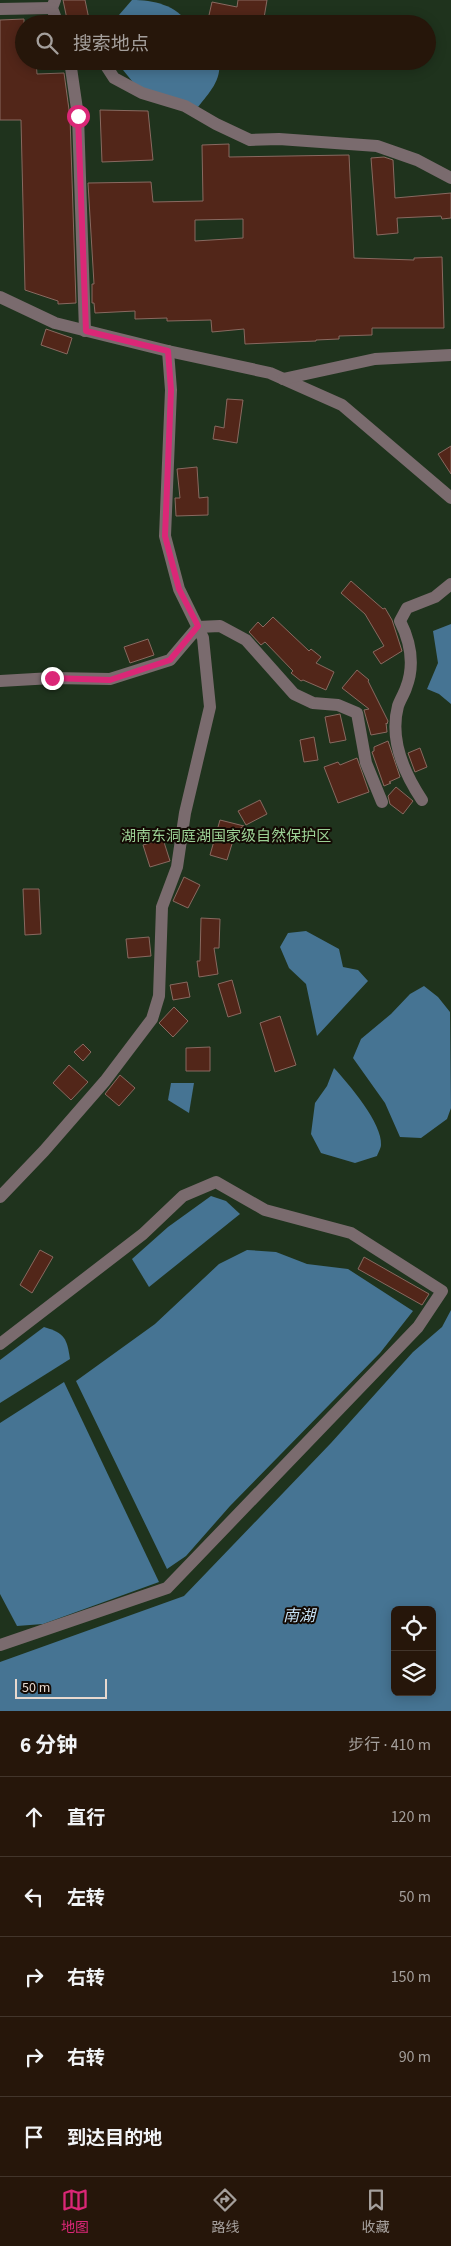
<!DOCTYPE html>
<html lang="zh">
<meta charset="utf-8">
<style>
body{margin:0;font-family:"Source Sans 3","Noto Sans SC",sans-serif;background:#322318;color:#f1f3f6}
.controls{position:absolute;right:15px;bottom:15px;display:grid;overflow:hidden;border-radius:8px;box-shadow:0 2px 12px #0003}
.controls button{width:45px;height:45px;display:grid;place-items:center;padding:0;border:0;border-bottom:1px solid #42352b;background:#26160a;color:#f1f3f6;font:25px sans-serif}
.scale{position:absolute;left:15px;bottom:12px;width:92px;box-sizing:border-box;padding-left:5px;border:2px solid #e8d9cf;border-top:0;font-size:14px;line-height:18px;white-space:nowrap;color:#e8d9cf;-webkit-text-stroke:4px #130a04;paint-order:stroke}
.stop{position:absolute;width:15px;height:15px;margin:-11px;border:4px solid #db2777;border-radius:50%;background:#fff}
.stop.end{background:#db2777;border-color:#fff;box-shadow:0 1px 5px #0008}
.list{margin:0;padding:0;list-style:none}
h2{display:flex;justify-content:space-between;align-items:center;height:65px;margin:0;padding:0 20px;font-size:21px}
h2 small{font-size:16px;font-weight:400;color:#a49f9c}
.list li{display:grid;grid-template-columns:32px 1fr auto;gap:15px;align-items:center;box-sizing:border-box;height:80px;padding:0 20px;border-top:1px solid #42352b}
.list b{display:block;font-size:19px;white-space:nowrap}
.list em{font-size:16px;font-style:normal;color:#a49f9c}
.icon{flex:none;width:28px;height:28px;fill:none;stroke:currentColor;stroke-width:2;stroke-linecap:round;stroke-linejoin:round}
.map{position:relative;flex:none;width:451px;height:1711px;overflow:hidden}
.search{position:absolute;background:#26160a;box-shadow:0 2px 12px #0003;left:15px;right:15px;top:15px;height:55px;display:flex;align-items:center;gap:12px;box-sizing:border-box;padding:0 18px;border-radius:28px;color:#a49f9c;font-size:19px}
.sheet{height:465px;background:#26160a}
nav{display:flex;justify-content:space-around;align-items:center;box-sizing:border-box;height:70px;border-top:1px solid #42352b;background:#26160a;font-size:14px;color:#a49f9c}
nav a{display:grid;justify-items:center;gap:2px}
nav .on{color:#db2777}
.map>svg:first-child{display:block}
</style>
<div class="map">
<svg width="451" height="1711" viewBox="0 0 451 1711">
<rect width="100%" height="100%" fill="#321d0e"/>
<!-- green -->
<path fill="#1f331d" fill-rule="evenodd" d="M0,0H451V1711H0ZM24,24H427V61H24ZM395,1610H432V1692H395Z"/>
<!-- water -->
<g fill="#467493" fill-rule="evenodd">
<path d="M132,0C153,0 177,5 188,24L112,23Z"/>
<path d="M128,61H219C222,80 209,93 198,107L136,86L123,70Z"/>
<polygon points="451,624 451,704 439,694 427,689 438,663 433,631"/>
<polygon points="306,931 339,949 343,967 358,970 368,981 317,1036 306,984 289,968 280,947 288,933"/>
<polygon points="424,986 438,997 450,1012 451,1108 447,1119 421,1138 400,1137 385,1103 353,1058 361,1039 391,1014 410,994"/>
<path d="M334,1068C348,1083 383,1124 381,1145C381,1148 378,1153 377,1156L355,1163L321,1153L311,1134L315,1103L327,1086Z"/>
<polygon points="171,1083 194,1083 189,1113 168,1100"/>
<polygon points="211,1196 226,1201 240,1214 149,1287 132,1259 168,1227"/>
<polygon points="247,1250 276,1252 307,1264 348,1269 413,1311 380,1353 230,1506 186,1556 167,1569 76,1381 155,1324 219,1264"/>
<path d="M451,1310V1711H0V1662L184,1596L331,1443L413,1352L442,1327ZM395,1610H432V1692H395Z"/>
<path d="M44,1327C65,1333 67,1339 70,1359L0,1403V1360Z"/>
<polygon points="64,1382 159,1582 43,1624 17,1626 0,1594 0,1423"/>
</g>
<!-- building -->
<g fill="#522619" stroke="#886960" fill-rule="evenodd">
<polygon points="63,0 85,0 90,24 68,24"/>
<polygon points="238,0 267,0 263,24 207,24 212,2 237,7"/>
<polygon points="24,19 24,61 36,61 37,74 64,73 70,117 76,303 58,304 58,301 25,290 21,120 0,120 0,20"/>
<polygon points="100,110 148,111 153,160 102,162"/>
<path d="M229,144V157L349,155L354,258L414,260V258L442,257L444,328H372V335L339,336V339L316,340V341L245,344L244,329L212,332L211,320L167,321V318L135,319V311L95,313L94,303H92V284H94L88,183L151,182L153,202L203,201L202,145ZM243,219V238L195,241V220Z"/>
<polygon points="384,157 393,160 395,198 451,193 451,218 442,219 441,216 397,218 398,233 377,235 371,158"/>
<polygon points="46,329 72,338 67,354 41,345"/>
<polygon points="227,399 243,400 237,443 213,439 215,426 224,428"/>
<polygon points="451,446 451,474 438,454"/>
<polygon points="197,467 199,498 208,497 208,515 176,516 175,498 180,498 177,469"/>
<polygon points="351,581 383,609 385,608 392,620 402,651 381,664 373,652 384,646 365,614 341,593"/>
<polygon points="273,617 309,651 311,649 321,657 316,663 334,672 326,690 303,680 301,681 291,673 293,671 265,642 261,645 249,632 258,622 263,627"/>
<polygon points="148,639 154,655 130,663 124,647"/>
<polygon points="357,670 369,680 368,681 388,721 387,724 386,723 387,732 371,735 364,710 369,709 342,688"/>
<polygon points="340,714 346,740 330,743 325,717"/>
<polygon points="314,737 318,760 304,762 300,740"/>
<polygon points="388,741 400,777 389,782 391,783 384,786 372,752 374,751 374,747"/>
<polygon points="420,748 427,767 415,772 408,753"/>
<polygon points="357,758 369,792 338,803 324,767 338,762 340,765"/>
<polygon points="396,787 413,801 403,814 390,804 388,796"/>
<polygon points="260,800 267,814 246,825 238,811"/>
<polygon points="220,820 244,826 236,831 227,860 210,855"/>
<polygon points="163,839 170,861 150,867 143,845"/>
<polygon points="184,877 200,885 188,908 173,901"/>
<polygon points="23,889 39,889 41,934 25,935"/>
<polygon points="201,918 220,919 219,948 214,948 218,974 199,977 197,961 200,961"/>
<polygon points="149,937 151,956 128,958 126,939"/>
<polygon points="232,980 241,1013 228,1017 218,984"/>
<polygon points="187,982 190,997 173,1000 170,985"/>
<polygon points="174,1007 188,1021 173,1037 159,1023"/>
<polygon points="280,1016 296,1065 275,1072 260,1023"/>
<polygon points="83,1044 91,1052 83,1061 74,1052"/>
<polygon points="210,1047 210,1071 186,1071 186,1048"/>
<polygon points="69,1065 88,1082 71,1100 53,1083"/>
<polygon points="120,1075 135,1088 119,1106 105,1094"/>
<polygon points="40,1250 53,1257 32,1293 20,1285"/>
<polygon points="364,1257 429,1294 422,1305 358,1269"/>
</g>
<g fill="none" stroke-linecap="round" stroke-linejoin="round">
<!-- minor -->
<g stroke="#7a6b6e" stroke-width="12">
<polyline points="55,0 52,8 58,24"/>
<polyline points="0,9 52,8"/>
<polyline points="70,61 78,116 85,331"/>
<polyline points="103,61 114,78 142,93 185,106 216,124 250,140 279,139 377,146 417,160 451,178"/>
<polyline points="0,297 55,323 168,351 270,373 342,405 451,498"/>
<polyline points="283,379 375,359 451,355"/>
<polyline points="0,681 52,678 110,679 170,660 198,627 220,626 246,640 294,694 313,703 338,705 357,713 366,763 382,802"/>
<path d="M422,800C404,773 389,740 398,706C400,700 404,694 406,688C415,665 411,643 400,621L407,608L435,597L451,584"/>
<polyline points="0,1197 44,1151 105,1081 152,1019 159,996 162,907 177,867 185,813 210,707 203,638 179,589 165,536 171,390 168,351"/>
<polyline points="0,1344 143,1234 183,1196 216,1182 265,1210 351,1233 442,1291 418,1327 167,1588 0,1645"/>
</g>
</g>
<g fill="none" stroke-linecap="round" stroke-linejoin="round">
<!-- route -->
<polyline stroke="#db2777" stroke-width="6" points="52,678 110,680 170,660 198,626 179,589 165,536 171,390 168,351 86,331 78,116"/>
</g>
<g text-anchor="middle" stroke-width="4" stroke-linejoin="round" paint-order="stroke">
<!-- park labels -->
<g font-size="15" fill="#9cd195" stroke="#130a04">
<text x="226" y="841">湖南东洞庭湖国家级自然保护区</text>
</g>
<!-- water labels -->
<g font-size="16" font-style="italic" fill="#c5e0f4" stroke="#130a04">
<text x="299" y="1621">南湖</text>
</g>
</g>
</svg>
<div class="controls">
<button><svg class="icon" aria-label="locate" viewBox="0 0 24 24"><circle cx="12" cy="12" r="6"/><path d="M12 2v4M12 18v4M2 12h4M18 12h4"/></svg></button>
<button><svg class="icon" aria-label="layers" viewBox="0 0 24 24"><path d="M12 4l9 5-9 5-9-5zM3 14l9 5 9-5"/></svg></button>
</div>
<div class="scale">50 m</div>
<div class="stop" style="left:78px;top:116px"></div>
<div class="stop end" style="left:52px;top:678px"></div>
<div class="search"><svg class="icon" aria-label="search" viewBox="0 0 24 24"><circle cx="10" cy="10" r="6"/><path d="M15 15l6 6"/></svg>搜索地点</div>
</div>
<section class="sheet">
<h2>6 分钟<small>步行 · 410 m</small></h2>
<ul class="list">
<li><svg class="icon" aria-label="ahead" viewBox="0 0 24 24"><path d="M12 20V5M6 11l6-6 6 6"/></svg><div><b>直行</b></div><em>120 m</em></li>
<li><svg class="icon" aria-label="left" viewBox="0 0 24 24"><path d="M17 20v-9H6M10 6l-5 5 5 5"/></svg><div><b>左转</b></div><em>50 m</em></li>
<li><svg class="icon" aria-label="right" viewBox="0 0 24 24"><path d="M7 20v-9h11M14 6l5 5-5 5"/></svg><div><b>右转</b></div><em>150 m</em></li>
<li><svg class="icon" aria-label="right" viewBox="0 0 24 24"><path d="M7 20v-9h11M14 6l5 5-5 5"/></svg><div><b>右转</b></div><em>90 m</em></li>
<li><svg class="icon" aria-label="arrive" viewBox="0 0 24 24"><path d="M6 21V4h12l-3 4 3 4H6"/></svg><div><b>到达目的地</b></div></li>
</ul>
</section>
<nav>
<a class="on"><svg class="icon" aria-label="map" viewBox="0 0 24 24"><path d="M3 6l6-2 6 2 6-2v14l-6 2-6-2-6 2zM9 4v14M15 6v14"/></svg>地图</a>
<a><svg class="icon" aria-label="directions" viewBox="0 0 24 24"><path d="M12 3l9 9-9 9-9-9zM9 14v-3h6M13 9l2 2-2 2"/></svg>路线</a>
<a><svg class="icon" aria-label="saved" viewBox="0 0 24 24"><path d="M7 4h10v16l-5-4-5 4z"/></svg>收藏</a>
</nav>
